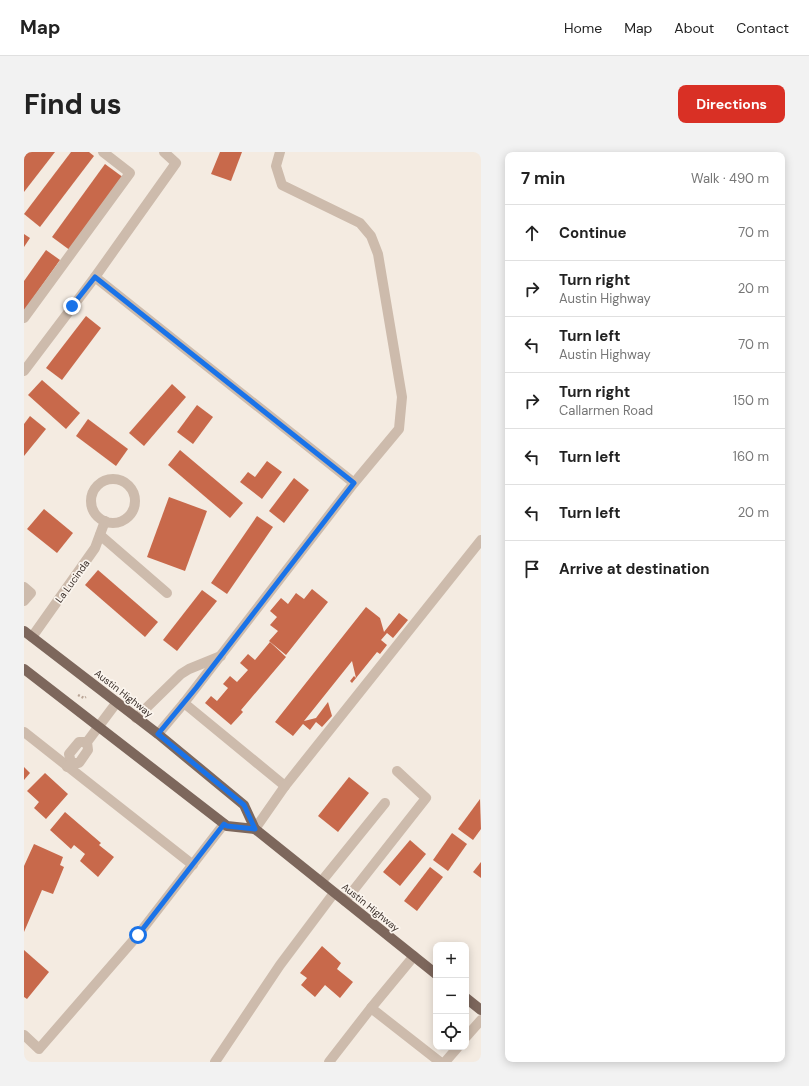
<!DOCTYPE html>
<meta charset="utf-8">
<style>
body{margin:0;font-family:"DM Sans",sans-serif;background:#f2f2f2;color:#222}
.controls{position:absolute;right:12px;bottom:12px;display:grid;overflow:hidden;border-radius:8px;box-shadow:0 2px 10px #0003}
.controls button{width:36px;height:36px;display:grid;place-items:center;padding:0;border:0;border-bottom:1px solid #e0e0e0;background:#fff;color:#222;font:20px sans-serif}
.stop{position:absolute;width:12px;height:12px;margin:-9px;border:3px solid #1a73e8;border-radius:50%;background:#fff}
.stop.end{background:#1a73e8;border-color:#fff;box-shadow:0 1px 4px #0008}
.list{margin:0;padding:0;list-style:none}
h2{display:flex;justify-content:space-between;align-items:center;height:52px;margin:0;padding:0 16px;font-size:17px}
h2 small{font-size:13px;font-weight:400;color:#767676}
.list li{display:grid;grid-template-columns:26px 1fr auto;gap:12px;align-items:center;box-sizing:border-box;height:56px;padding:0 16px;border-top:1px solid #e0e0e0}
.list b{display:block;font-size:15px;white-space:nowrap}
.list p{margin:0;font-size:13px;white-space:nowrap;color:#767676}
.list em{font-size:13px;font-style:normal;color:#767676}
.icon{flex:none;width:22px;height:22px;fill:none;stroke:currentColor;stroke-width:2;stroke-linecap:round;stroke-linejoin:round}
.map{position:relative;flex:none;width:457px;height:910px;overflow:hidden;border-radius:8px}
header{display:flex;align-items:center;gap:24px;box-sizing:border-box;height:56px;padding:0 20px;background:#fff;border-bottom:1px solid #e0e0e0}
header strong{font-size:19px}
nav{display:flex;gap:22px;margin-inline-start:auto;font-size:14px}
.intro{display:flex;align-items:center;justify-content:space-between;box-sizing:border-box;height:96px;padding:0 24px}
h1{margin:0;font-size:28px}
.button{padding:10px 18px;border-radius:8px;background:#d93025;color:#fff;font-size:14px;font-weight:700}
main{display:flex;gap:24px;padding:0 24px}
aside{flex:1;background:#fff;border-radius:8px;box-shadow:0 2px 10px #0003}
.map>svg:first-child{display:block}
</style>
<header>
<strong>Map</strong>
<nav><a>Home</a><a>Map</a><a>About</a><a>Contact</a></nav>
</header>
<div class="intro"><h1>Find us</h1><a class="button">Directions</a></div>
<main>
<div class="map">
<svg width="457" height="910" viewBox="0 0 457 910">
<rect width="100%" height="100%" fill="#f4ebe1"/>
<!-- building -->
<g fill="#c8694b">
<polygon points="4,0 31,0 0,40 0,5"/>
<polygon points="47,0 65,0 70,4 16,75 0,62"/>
<polygon points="196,0 218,0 207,29 187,22"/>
<polygon points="81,12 100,26 47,99 28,85"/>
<polygon points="0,82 6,86 0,95"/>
<polygon points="22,98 36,108 0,159 0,129"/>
<polygon points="62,164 77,176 38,228 22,216"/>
<polygon points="18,228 56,261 42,277 4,243"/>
<polygon points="148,232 162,245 120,294 105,281"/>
<polygon points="173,253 189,265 169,292 153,280"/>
<polygon points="6,264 22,277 0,304 0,272"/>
<polygon points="64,267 104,297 92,314 52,284"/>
<polygon points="156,298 219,351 206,366 144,313"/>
<polygon points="243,309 258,320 238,347 216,330 224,320 231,325"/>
<polygon points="270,326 285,338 260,371 245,359"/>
<polygon points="145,345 183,359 161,419 123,405"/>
<polygon points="20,357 49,381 33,401 3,377"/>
<polygon points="233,364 249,375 203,442 187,431"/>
<polygon points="74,418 134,470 121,485 61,433"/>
<polygon points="288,437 304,450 262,503 245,489 254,479 246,473 253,465 246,459 257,446 264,452 272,441 280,447"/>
<polygon points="178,438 193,449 153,499 139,488"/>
<polygon points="342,455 356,466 360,480 375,461 384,468 369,486 363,481 357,488 363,493 356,502 353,500 328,531 326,529 330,524 332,526 328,509 280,569 292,566 304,550 308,564 298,575 292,570 286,578 279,572 269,584 251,570"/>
<polygon points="246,490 262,505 217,558 219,560 207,573 181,551 187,544 193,549 204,536 199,532 206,524 213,530 224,518 216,511 224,502 231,508"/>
<polygon points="0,615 6,621 0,628"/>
<polygon points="21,621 44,642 22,667 10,656 15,650 3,639"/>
<polygon points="325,625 345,641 314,680 294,664"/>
<polygon points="456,647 457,677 449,688 434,677"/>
<polygon points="41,660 77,691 75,693 90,705 74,725 56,709 61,702 50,693 47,697 26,678"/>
<polygon points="428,681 443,692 424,719 409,708"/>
<polygon points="386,688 402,702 376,734 359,720"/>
<polygon points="10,692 39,705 36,713 40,715 29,742 18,738 0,780 0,714"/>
<polygon points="457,710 457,726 449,720"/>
<polygon points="406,715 419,725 393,759 380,749"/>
<polygon points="298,794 317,811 313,817 329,830 316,846 301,833 291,845 277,833 283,826 276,821"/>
<polygon points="0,798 25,820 3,847 0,845"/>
</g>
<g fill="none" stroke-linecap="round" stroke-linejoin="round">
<!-- path -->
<polyline stroke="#b9a596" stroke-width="2.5" stroke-dasharray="2 2" stroke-linecap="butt" points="54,543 60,546 62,545"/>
<!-- minor -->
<g stroke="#cdbbac" stroke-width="10">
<polyline points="140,0 152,11 71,125 330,331"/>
<polyline points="0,166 106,21 79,0"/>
<polyline points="0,219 71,125"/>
<circle cx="89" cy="349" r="22"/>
<polyline points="76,383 143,441"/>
<polyline points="0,435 7,441 0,449"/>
<polyline points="8,485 71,396 81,369"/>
<polyline points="160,551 261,634"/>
<polyline points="112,566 157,522 165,517 197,504"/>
<polyline points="0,580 169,713"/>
<polyline points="134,582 160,551 330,331 375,277 378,245 354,102 347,84 336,71 258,33 252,14 256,0"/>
<polyline points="47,611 45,602 55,590 63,590"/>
<polyline points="43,615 47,611 55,611 64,598 63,590 93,550"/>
<polyline points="231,677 261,634 457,388"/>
<polyline points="297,730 361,651"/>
<polyline points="321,749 402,646 373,619"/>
<polyline points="347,856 416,910"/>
<polyline points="0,883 15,897 114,783 200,672"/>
<polyline points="442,885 457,868"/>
<polyline points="191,910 256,813 310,741"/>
<polyline points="305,910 347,856 390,804"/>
<polyline points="421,910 434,895"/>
</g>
<!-- major -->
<g stroke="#7d675c" stroke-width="10">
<polyline points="0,479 134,582 220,653 231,677 412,822"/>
<polyline points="0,517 203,674 231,677"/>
<polyline points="442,846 457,858"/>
</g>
</g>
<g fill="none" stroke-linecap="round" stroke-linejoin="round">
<!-- route -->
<polyline stroke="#1a73e8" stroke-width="5" points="48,154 71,125 330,331 172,536 134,582 220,653 231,677 203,674 200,672 114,783"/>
</g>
<g text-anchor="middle" stroke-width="3.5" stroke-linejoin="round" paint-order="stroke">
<!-- street labels -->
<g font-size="10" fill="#3b302b" stroke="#fbf5ee">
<text transform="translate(48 429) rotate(-54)" y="4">La Lucinda</text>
<text transform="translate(100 541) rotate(38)" y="4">Austin Highway</text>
<text transform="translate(347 755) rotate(39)" y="4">Austin Highway</text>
</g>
</g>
</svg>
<div class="controls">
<button>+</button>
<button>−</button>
<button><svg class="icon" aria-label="locate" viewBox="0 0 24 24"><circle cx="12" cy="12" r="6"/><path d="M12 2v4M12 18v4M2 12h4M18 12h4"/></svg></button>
</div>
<div class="stop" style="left:114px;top:783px"></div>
<div class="stop end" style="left:48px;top:154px"></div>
</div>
<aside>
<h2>7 min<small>Walk · 490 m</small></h2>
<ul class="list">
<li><svg class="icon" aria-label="ahead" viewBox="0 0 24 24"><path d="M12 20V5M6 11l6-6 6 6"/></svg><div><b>Continue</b></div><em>70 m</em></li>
<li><svg class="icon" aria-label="right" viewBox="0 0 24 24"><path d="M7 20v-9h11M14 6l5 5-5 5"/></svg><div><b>Turn right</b><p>Austin Highway</p></div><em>20 m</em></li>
<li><svg class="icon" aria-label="left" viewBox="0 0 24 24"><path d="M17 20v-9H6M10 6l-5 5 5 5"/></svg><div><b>Turn left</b><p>Austin Highway</p></div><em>70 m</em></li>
<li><svg class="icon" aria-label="right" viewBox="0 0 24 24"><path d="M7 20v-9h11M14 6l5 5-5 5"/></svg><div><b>Turn right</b><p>Callarmen Road</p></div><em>150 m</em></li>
<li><svg class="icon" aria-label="left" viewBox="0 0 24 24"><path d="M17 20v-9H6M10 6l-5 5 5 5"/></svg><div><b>Turn left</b></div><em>160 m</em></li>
<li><svg class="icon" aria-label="left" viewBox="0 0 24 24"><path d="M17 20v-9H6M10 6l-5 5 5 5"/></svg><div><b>Turn left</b></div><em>20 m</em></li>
<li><svg class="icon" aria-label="arrive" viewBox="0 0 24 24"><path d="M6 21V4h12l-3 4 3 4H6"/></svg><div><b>Arrive at destination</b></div></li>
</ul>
</aside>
</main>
